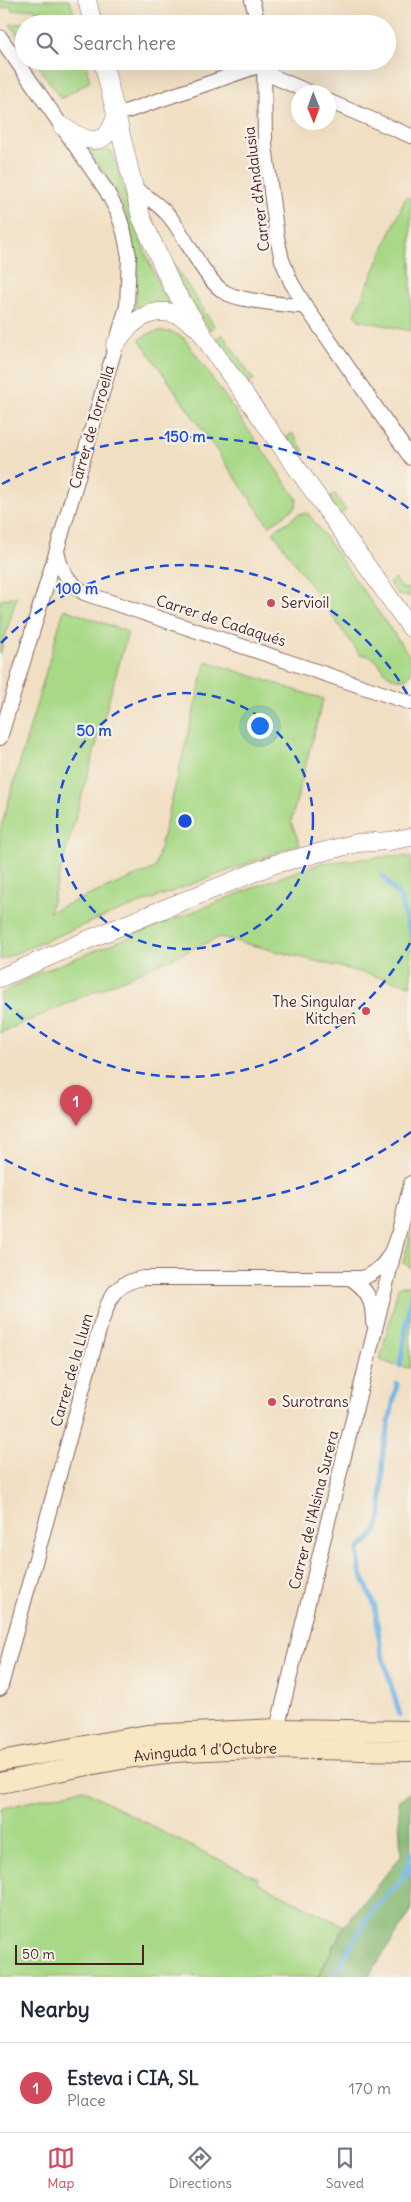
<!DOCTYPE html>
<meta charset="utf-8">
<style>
body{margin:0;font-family:Delius,sans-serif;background:#f6f6f7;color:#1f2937}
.compass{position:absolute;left:291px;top:85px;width:45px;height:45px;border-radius:50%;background:#fff;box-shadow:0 5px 20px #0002;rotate:179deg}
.scale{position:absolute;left:15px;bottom:12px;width:129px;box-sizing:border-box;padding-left:5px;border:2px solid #4a1f2b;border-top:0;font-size:14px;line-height:18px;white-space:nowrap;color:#4a1f2b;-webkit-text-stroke:4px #f7f3e8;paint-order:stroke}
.you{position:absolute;left:259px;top:725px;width:18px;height:18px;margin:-12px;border:4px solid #fff;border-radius:50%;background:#1a73e8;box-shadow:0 0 0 8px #1a73e833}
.badge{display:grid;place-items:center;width:32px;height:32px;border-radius:50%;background:#d1495b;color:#fff;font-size:16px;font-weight:700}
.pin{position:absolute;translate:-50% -41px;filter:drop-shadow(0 1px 2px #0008)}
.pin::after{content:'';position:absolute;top:26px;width:18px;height:15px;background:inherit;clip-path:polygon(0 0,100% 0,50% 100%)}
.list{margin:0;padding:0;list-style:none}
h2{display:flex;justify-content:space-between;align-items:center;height:65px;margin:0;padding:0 20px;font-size:21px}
h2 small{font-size:16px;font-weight:400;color:#747a83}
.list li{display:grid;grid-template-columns:32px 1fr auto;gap:15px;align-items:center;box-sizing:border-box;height:90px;padding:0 20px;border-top:1px solid #e0e1e3}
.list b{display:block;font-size:19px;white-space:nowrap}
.list p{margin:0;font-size:16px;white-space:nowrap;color:#747a83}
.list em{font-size:16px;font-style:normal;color:#747a83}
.icon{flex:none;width:28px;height:28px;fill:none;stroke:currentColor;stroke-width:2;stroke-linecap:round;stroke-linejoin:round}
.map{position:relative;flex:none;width:411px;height:1977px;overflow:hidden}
.search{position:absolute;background:#fff;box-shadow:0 5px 20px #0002;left:15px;right:15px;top:15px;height:55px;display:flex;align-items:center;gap:12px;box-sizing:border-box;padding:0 18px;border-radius:28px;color:#747a83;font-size:19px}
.sheet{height:155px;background:#fff}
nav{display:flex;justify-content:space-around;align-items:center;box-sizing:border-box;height:70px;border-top:1px solid #e0e1e3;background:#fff;font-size:14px;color:#747a83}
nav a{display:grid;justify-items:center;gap:2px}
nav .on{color:#d1495b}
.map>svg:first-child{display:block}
</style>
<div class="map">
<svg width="411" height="1977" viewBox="0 0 411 1977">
<rect width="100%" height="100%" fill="#f7f3e8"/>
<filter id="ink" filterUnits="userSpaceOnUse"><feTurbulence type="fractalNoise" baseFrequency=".02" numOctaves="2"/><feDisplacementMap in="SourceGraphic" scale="10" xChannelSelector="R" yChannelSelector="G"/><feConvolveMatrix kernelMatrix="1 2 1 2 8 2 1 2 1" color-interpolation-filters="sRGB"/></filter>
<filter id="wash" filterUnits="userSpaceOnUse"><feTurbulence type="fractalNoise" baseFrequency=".0096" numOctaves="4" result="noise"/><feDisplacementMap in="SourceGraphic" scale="20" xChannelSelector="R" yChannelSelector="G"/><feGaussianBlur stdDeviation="1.12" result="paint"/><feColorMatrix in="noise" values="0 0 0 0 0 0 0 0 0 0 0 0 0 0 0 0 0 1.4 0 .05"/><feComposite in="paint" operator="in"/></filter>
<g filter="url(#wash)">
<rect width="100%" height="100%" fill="#f1dfc3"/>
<!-- green -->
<g fill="#a8d987" stroke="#797c59">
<polygon points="0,0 69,0 78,24 24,24 24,44 10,24 67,21 67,19 60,18 60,15 42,15 41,10 35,11 34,8 12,11 11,6 0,9"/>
<polygon points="35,61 85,61 90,81 61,99"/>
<path d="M88,150L112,151C127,205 144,258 171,307L135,313C141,259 131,191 87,154Z"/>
<polygon points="406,197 411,199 411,331 359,320 355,314"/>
<polygon points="170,259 215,327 210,330 191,302 167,260"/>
<polygon points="160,331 172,332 184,338 297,499 296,507 269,526 139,339 151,333"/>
<polygon points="222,334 254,380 247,382 216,339"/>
<polygon points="292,433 304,451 298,455 287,437"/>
<polygon points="335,494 346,510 340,515 329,498"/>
<path d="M308,513L411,658V673L406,679C378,682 385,654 360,655L273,532L299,514Z"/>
<polygon points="395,579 401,588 409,589 411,596 399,596 389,583"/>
<polygon points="17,596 0,654 0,600"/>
<polygon points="64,609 128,632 49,912 155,868 206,661 323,699 291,822 300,844 93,921 0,960 0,831"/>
<polygon points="391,856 411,857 411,985 220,937 0,1033 0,994 41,972 278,878 322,863"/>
<polygon points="411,1232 411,1268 403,1263"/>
<polygon points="401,1286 411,1286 410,1368 393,1365 380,1360 398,1288"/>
<polygon points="83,1789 168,1835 258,1878 257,1882 344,1926 318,1977 0,1977 0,1809"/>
</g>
<!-- forest -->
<polygon fill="#86b974" stroke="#686c50" points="411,1792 411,1912 368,1977 318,1977 344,1926 401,1856 398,1801"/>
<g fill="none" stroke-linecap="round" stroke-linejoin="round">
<!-- stream -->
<g stroke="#71b3e5" stroke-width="5">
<polyline points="382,875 401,899 402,906 411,935"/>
<polyline points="400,1366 411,1294"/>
<polyline points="397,1384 383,1451 381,1518 375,1534 358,1550 360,1571 375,1606 381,1651 400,1715"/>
<polyline points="403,1874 409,1863 411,1853"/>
<polyline points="334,1977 344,1957 371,1913 411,1869"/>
</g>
</g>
</g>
<g filter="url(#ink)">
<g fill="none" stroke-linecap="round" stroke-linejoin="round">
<!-- minor casing -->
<g stroke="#846260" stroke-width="16">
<g id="minor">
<polyline points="252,0 258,24"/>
<polyline points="0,37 106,190 117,211 124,232 129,256 127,306 57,550 0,738"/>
<polyline points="264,61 265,145 277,237 282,260 291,282 306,307 411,458"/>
<polyline points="328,101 411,136"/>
<polyline points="116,115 264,64 272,76 309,92"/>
<path d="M133,187C146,196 159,204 169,216C185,235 204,279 223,291C238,302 286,304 306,307"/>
<path d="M57,551C61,572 67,580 84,593L411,703"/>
<path d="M350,1278C368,1290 373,1300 373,1322"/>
<path d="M0,1689L99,1330C109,1301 110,1284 143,1278H363C383,1269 391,1257 397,1236"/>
<polyline points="277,1729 411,1183"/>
</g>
</g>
<!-- tertiary casing -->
<g stroke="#846260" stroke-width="19">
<g id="tertiary">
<polyline points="87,0 93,24"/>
<polyline points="103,61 141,217 172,286 212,349 411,628"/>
<path d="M62,126C87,143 107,150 116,115"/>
<path d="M115,345C135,314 164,299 195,326"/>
<polyline points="0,978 92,938 275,864 357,843 389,841 411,837"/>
</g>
</g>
<!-- secondary casing -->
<g stroke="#846260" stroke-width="22">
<g id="secondary">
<polyline points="0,1761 147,1735 277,1729 411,1731"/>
<path id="s1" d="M0,1783C50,1773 99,1761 149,1755C236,1744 324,1750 411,1751"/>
</g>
</g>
<!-- minor -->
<use href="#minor" stroke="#fff" stroke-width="14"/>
<!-- tertiary -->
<use href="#tertiary" stroke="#fff" stroke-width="18"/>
<!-- secondary -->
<use href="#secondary" stroke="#f7e8c3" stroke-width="20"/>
</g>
</g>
<!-- distance rings -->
<g fill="none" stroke="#1d4ed8" stroke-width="2.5" stroke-dasharray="9 6">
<circle cx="185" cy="821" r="128"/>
<path d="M410 943A256 256 0 0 1 1 999M1 643A256 256 0 0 1 410 699"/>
<path d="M411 1132A384 384 0 0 1 2 1158M2 484A384 384 0 0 1 411 510"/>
</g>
<!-- markers -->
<g fill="#d1495b" stroke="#f7f3e8" stroke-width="2">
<circle cx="271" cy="603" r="5"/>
<circle cx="366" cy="1011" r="5"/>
<circle cx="272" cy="1402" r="5"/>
</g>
<g text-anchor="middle" stroke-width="4.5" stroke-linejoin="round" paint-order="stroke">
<!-- street labels -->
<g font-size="15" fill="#4a1f2b" stroke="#f7f3e8">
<text transform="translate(257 189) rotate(-97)" y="5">Carrer d'Andalusia</text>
<text transform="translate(92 427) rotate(-74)" y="5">Carrer de Torroella</text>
<text transform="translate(221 621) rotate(18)" y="5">Carrer de Cadaqués</text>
<text transform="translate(72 1370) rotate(-74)" y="5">Carrer de la Llum</text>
<text transform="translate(314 1510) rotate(-76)" y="5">Carrer de l'Alsina Surera</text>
<text dy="5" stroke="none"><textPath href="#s1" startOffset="208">Avinguda 1 d'Octubre</textPath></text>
</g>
<!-- poi labels -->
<g font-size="15" fill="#4a1f2b" stroke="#f7f3e8" text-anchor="start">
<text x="281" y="608">Servioil</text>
<text x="356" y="1007" text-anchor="end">The Singular<tspan x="356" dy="17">Kitchen</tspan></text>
<text x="282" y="1407">Surotrans</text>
</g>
</g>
<circle cx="185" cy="821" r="8" fill="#1d4ed8" stroke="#f7f3e8" stroke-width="2.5"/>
<g font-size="15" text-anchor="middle" font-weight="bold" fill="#1d4ed8" stroke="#f7f3e8" stroke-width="4.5" stroke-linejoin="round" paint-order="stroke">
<text x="185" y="442">150 m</text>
<text x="77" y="594">100 m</text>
<text x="94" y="736">50 m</text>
</g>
</svg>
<svg class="compass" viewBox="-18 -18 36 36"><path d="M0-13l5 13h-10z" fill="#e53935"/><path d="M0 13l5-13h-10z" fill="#747a83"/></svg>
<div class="scale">50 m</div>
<div class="you"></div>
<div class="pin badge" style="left:76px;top:1126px">1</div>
<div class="search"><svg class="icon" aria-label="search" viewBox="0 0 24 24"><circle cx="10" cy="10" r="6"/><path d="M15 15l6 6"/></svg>Search here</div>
</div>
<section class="sheet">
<h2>Nearby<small></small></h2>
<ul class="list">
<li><span class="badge">1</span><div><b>Esteva i CIA, SL</b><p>Place</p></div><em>170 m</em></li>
</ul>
</section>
<nav>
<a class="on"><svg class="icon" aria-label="map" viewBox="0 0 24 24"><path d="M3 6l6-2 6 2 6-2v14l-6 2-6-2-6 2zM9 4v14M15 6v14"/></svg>Map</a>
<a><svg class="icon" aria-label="directions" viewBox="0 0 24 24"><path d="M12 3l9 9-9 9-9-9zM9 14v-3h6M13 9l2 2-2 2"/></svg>Directions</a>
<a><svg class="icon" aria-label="saved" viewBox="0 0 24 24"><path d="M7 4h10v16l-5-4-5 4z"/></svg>Saved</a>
</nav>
